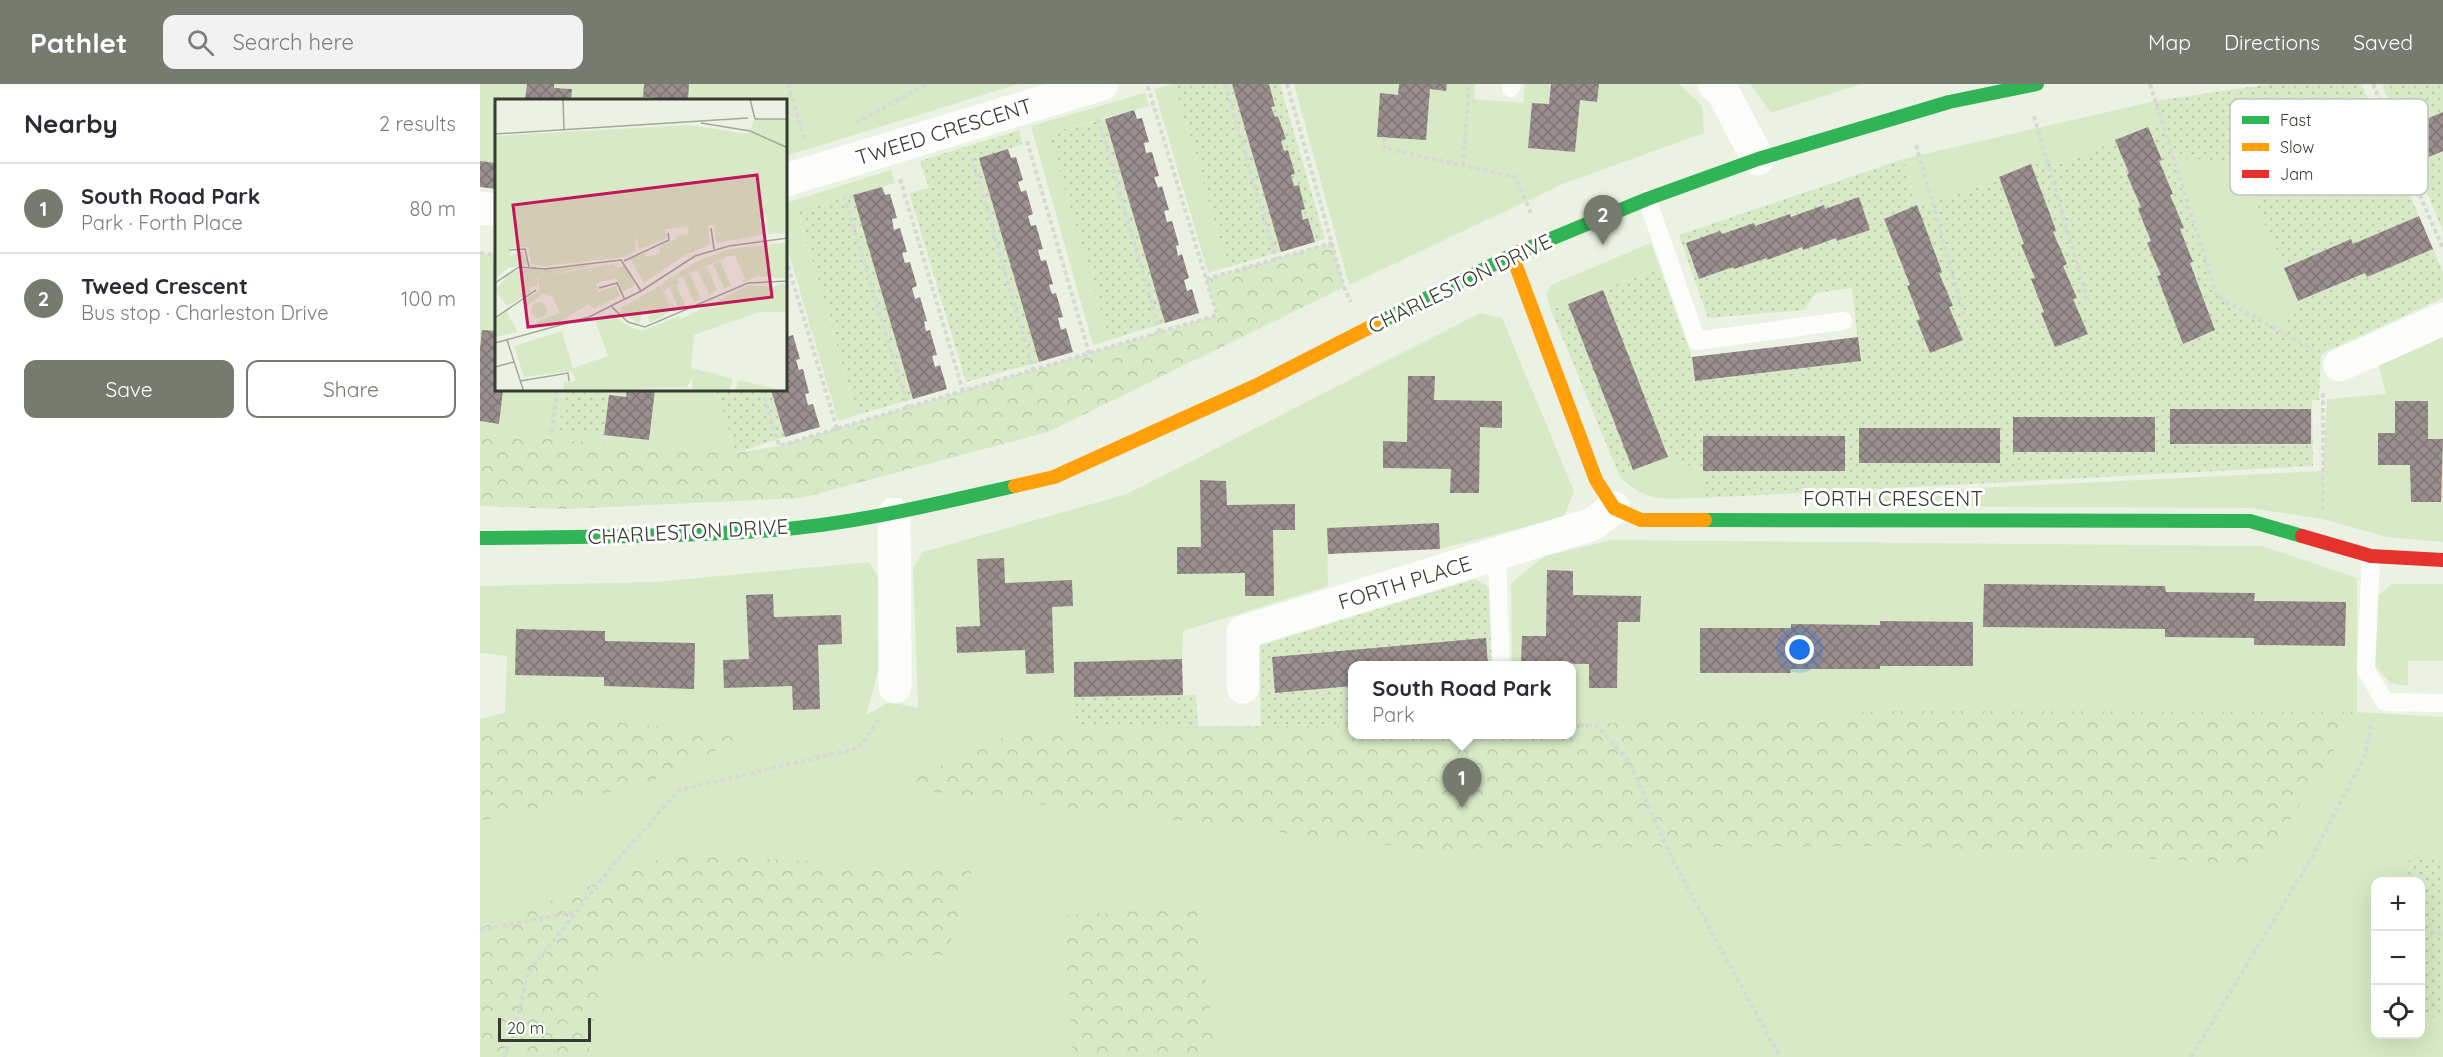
<!DOCTYPE html>
<meta charset="utf-8">
<style>
body{margin:0;font-family:Quicksand,sans-serif;background:#f2f2f3;color:#2b2b33}
.controls{position:absolute;right:18px;bottom:18px;display:grid;overflow:hidden;border-radius:12px;box-shadow:0 6px 24px #0002}
.controls button{width:54px;height:54px;display:grid;place-items:center;padding:0;border:0;border-bottom:2px solid #e1e1e2;background:#fff;color:#2b2b33;font:30px sans-serif}
.scale{position:absolute;left:18px;bottom:15px;width:93px;box-sizing:border-box;padding-left:6px;border:3px solid #353b30;border-top:0;font-size:16px;line-height:21px;white-space:nowrap;color:#353b30;-webkit-text-stroke:4px #fff;paint-order:stroke}
.you{position:absolute;left:1320px;top:566px;width:21px;height:21px;margin:-15px;border:4px solid #fff;border-radius:50%;background:#1a73e8;box-shadow:0 0 0 9px #1a73e833}
.badge{display:grid;place-items:center;width:39px;height:39px;border-radius:50%;background:#757b6f;color:#fff;font-size:20px;font-weight:700}
.pin{position:absolute;translate:-50% -50px;filter:drop-shadow(0 2px 3px #0008)}
.pin::after{content:'';position:absolute;top:32px;width:21px;height:18px;background:inherit;clip-path:polygon(0 0,100% 0,50% 100%)}
.popup{position:absolute;left:868px;top:577px;width:228px;height:78px;box-sizing:border-box;display:grid;place-content:center;border-radius:12px;background:#fff;filter:drop-shadow(0 2px 4px #0005);font-size:20px;white-space:nowrap;color:#7c7c81}
.popup b{font-size:22px;color:#2b2b33}
.popup::after{content:'';position:absolute;left:50%;top:100%;margin-left:-12px;border:12px solid transparent;border-top-color:#fff}
.list{margin:0;padding:0;list-style:none}
h2{display:flex;justify-content:space-between;align-items:center;height:78px;margin:0;padding:0 24px;font-size:26px}
h2 small{font-size:20px;font-weight:400;color:#7c7c81}
.list li{display:grid;grid-template-columns:39px 1fr auto;gap:18px;align-items:center;box-sizing:border-box;height:90px;padding:0 24px;border-top:2px solid #e1e1e2}
.list b{display:block;font-size:22px;white-space:nowrap}
.list p{margin:0;font-size:20px;white-space:nowrap;color:#7c7c81}
.list em{font-size:20px;font-style:normal;color:#7c7c81}
.actions{display:flex;gap:12px;padding:18px 24px}
.actions a{flex:1;padding:14px 0;border:2px solid #757b6f;border-radius:12px;text-align:center;font-size:21px;color:#757b6f}
.actions .main{background:#757b6f;color:#fff}
.icon{flex:none;width:33px;height:33px;fill:none;stroke:currentColor;stroke-width:2;stroke-linecap:round;stroke-linejoin:round}
.map{position:relative;flex:none;width:1963px;height:973px;overflow:hidden}
header{display:flex;align-items:center;gap:36px;box-sizing:border-box;height:84px;padding:0 30px;background:#757b6f;color:#fff}
header strong{font-size:28px}
nav{display:flex;gap:33px;margin-inline-start:auto;font-size:21px}
.search{width:420px;height:54px;background:#f2f2f3;display:flex;align-items:center;gap:15px;box-sizing:border-box;padding:0 21px;border-radius:12px;color:#7c7c81;font-size:22px}
main{display:flex}
aside{flex:1;background:#fff}
.map>svg:first-child{display:block}
</style>
<header>
<strong>Pathlet</strong>
<div class="search"><svg class="icon" aria-label="search" viewBox="0 0 24 24"><circle cx="10" cy="10" r="6"/><path d="M15 15l6 6"/></svg>Search here</div>
<nav><a>Map</a><a>Directions</a><a>Saved</a></nav>
</header>
<main>
<aside>
<h2>Nearby<small>2 results</small></h2>
<ul class="list">
<li><span class="badge">1</span><div><b>South Road Park</b><p>Park · Forth Place</p></div><em>80 m</em></li>
<li><span class="badge">2</span><div><b>Tweed Crescent</b><p>Bus stop · Charleston Drive</p></div><em>100 m</em></li>
</ul>
<div class="actions"><a class="main">Save</a><a>Share</a></div>
</aside>
<div class="map">
<svg width="1963" height="973" viewBox="0 0 1963 973">
<defs>
<pattern id="forest-crowns" width="20" height="18" patternUnits="userSpaceOnUse" patternTransform="scale(1.5)"><rect width="20" height="18" fill="#d8eac5"/><path d="M2 6a3 3 0 1 1 6 0M12 15a3 3 0 1 1 6 0" fill="none" stroke="#bacaaa"/></pattern>
<pattern id="garden-dots" width="8" height="8" patternUnits="userSpaceOnUse" patternTransform="scale(1.5)"><rect width="8" height="8" fill="#d8eac5"/><path d="M2 2h.1M6 6h.1" fill="none" stroke="#bacaaa" stroke-width="1.8" stroke-linecap="round"/></pattern>
<pattern id="building-cross-hatch" width="8" height="8" patternUnits="userSpaceOnUse" patternTransform="scale(1.5)"><rect width="8" height="8" fill="#9a8e8f"/><path d="M0 0l8 8M0 8l8-8" fill="none" stroke="#7e7575"/></pattern>
</defs>
<rect width="100%" height="100%" fill="#ebf2e3"/>
<!-- green -->
<g fill="#d8eac5" fill-rule="evenodd">
<polygon points="0,0 538,0 306,72 306,16 16,16 16,79 0,77"/>
<polygon points="694,0 748,183 728,189 674,5"/>
<polygon points="814,0 995,0 994,15 1043,19 1045,0 1199,0 1222,22 1224,49 1085,99 869,201"/>
<polygon points="1270,0 1381,0 1291,29"/>
<polygon points="665,9 669,22 569,49 630,256 613,261 551,42"/>
<polygon points="1675,17 1682,37 1587,78 1551,80 1471,113 1437,121 1423,75"/>
<polygon points="1693,73 1758,77 1818,217 1802,248 1737,212"/>
<polygon points="411,86 415,99 318,128 377,331 358,337 306,160 306,119"/>
<polygon points="1171,159 1180,184 1071,226 1066,210 1071,201"/>
<polygon points="0,169 16,171 16,306 236,306 256,369 0,350"/>
<path d="M1000,229L1022,234L1094,407L1084,433L960,465L958,439L847,444L848,502L703,547L702,575L594,578L595,644L872,641V650H1092V582L1032,581L1031,499L1065,472L1132,456L1782,462L1877,494V628L1963,633V973H0V635L25,629L27,572L0,569V502L176,498L389,478L398,492L400,580L386,631L410,618L438,624L433,484L443,468L647,410ZM1896,798H1940V950H1896Z"/>
<polygon points="1963,247 1963,458 1907,453 1843,435 1770,424 1355,422 1355,411 1843,387 1847,315 1906,310 1899,281"/>
<path d="M1188,373L1223,387V414C1188,414 1167,420 1140,393Z"/>
<polygon points="1911,500 1963,500 1963,577 1928,577 1928,602 1910,599 1895,581 1898,512"/>
</g>
<!-- forest -->
<g fill="url(#forest-crowns)">
<polygon points="852,159 864,203 568,348 321,414 85,425 0,422 0,350 255,369 299,362 737,231 726,195"/>
<polygon points="1416,627 1877,628 1783,781 1430,762 941,765 411,703 542,645 872,641 872,650 1092,650 1092,641"/>
<polygon points="25,629 271,650 163,701 0,737 0,635"/>
<polygon points="193,770 492,786 467,871 123,880 108,973 0,973 0,844"/>
<polygon points="716,824 737,973 593,973 584,831"/>
</g>
<!-- garden -->
<g fill="url(#garden-dots)">
<polygon points="694,0 752,0 801,168 748,183"/>
<polygon points="789,0 800,0 845,155 835,158 828,134 823,136 821,126 825,124 819,101 814,102 811,91 815,90 808,67 804,67 801,57 805,55 799,32 795,33 791,23 795,21"/>
<polygon points="1790,0 1881,0 1893,25 1827,53 1824,48 1758,77 1693,74 1737,212 1802,248 1818,217 1885,189 1887,193 1953,165 1963,188 1963,214 1841,270 1839,316 1832,316 1833,382 1223,414 1223,387 1188,373 1140,393 1071,226 1180,184 1212,273 1215,297 1380,277 1372,204 1336,209 1324,226 1228,234 1199,151 1423,75 1437,121 1471,113 1551,80 1587,78 1681,37 1675,17"/>
<polygon points="1902,0 1963,0 1963,28 1920,46"/>
<polygon points="625,35 685,239 630,256 568,49"/>
<polygon points="539,46 543,60 499,74 559,278 486,298 429,109 449,104 440,77"/>
<polygon points="1907,58 1939,132 1873,160 1870,156 1804,184 1772,110 1839,81 1841,86"/>
<polygon points="1963,67 1963,148 1935,79"/>
<polygon points="373,111 433,315 377,331 318,127"/>
<polygon points="84,306 129,311 124,351 79,346"/>
<polygon points="236,306 291,306 305,353 256,369"/>
<polygon points="995,495 1009,504 1013,581 872,582 872,641 781,642 778,562"/>
<polygon points="716,611 718,643 595,644 594,613"/>
<polygon points="1929,771 1963,774 1963,933 1941,932 1940,798 1928,797"/>
</g>
<!-- building -->
<g fill="url(#building-cross-hatch)">
<polygon points="47,0 74,0 74,4 92,5 91,16 45,16"/>
<polygon points="164,0 209,0 208,16 181,16 181,14 163,13"/>
<polygon points="752,0 789,0 795,22 791,23 795,33 798,32 806,55 801,57 804,67 808,66 815,90 811,91 814,102 819,101 825,125 821,126 823,136 828,134 835,158 801,168"/>
<polygon points="919,0 967,0 966,7 950,5 946,56 897,53 900,9 918,11"/>
<polygon points="1071,0 1119,0 1117,18 1100,16 1095,68 1048,64 1052,19 1069,20"/>
<polygon points="1893,25 1907,58 1841,86 1839,81 1772,110 1758,77 1825,48 1827,53"/>
<polygon points="654,26 657,35 662,34 669,58 664,59 666,69 672,68 679,92 674,93 678,104 682,102 689,126 684,127 687,138 692,137 699,161 696,162 698,172 702,170 709,194 704,196 707,207 712,205 719,229 685,239 625,35"/>
<polygon points="1963,28 1963,67 1935,79 1920,46"/>
<polygon points="1668,43 1682,76 1679,77 1693,110 1690,111 1704,144 1700,145 1713,178 1710,179 1735,246 1703,260 1677,192 1681,191 1667,159 1671,157 1658,125 1661,123 1647,91 1649,89 1635,56"/>
<polygon points="528,65 531,74 536,73 543,96 538,98 541,108 546,106 553,130 548,132 551,142 556,141 563,165 558,166 561,177 566,176 573,200 569,201 572,210 576,209 583,233 578,234 581,246 586,244 593,268 559,278 499,74"/>
<polygon points="0,77 16,79 16,105 0,103"/>
<polygon points="1551,80 1576,146 1573,148 1587,180 1583,182 1597,214 1593,215 1608,250 1575,263 1561,229 1564,228 1551,195 1555,194 1541,161 1544,160 1519,93"/>
<polygon points="402,103 405,111 410,110 417,134 412,135 414,146 420,144 427,168 422,169 425,179 430,178 437,202 432,204 435,215 440,213 447,237 444,238 446,247 450,246 457,271 452,272 455,283 460,281 467,305 433,315 373,111"/>
<polygon points="1379,113 1390,146 1357,157 1356,154 1323,166 1322,163 1287,176 1287,174 1254,185 1253,183 1219,195 1206,159 1240,147 1242,150 1274,139 1275,142 1310,130 1311,133 1344,121 1345,125"/>
<polygon points="1437,121 1462,188 1459,189 1473,222 1469,223 1483,256 1450,269 1437,237 1440,235 1427,202 1430,201 1404,135"/>
<polygon points="1939,132 1953,165 1887,193 1885,189 1818,217 1804,184 1871,155 1873,160"/>
<polygon points="1123,206 1188,373 1153,386 1088,220"/>
<polygon points="2,246 16,247 16,306 23,306 19,340 0,337 0,265"/>
<polygon points="313,251 320,275 316,276 319,286 323,285 329,309 325,310 328,321 333,320 340,343 305,353 291,306 306,306 306,253"/>
<polygon points="1378,253 1381,277 1215,297 1212,273"/>
<polygon points="928,292 955,292 954,316 1022,317 1022,344 1000,343 999,409 970,409 971,385 903,384 903,357 927,358"/>
<polygon points="147,306 175,306 169,356 124,351 129,311 146,313"/>
<polygon points="1915,317 1948,317 1948,355 1963,355 1961,418 1931,418 1930,381 1898,381 1898,349 1915,349"/>
<rect x="1690" y="325" width="141" height="35"/>
<rect x="1533" y="333" width="142" height="35"/>
<rect x="1379" y="344" width="141" height="35"/>
<rect x="1223" y="352" width="142" height="35"/>
<polygon points="720,396 746,397 747,421 815,420 815,446 793,446 794,512 765,512 765,489 697,490 697,463 721,463"/>
<polygon points="959,439 960,465 848,470 847,444"/>
<polygon points="524,474 525,499 592,496 593,522 572,523 574,589 546,590 545,566 477,569 476,543 500,542 497,475"/>
<polygon points="1067,486 1093,487 1093,511 1161,512 1160,538 1138,538 1137,604 1109,604 1109,580 1041,579 1042,552 1066,552"/>
<polygon points="1504,500 1685,502 1686,508 1775,509 1774,517 1866,518 1865,562 1774,561 1774,554 1685,553 1685,545 1503,543"/>
<polygon points="293,510 294,533 361,531 362,560 338,561 340,625 313,626 312,602 244,604 243,576 269,575 266,511"/>
<polygon points="1400,537 1493,538 1493,582 1400,582 1400,585 1310,585 1311,589 1220,589 1220,544 1311,544 1311,540 1400,541"/>
<polygon points="36,545 125,547 125,557 215,559 214,605 124,602 124,593 35,591"/>
<polygon points="1006,554 1008,582 872,582 872,602 795,609 792,573"/>
<polygon points="702,575 703,611 594,613 594,578"/>
</g>
<g fill="none" stroke-linecap="round" stroke-linejoin="round">
<!-- path -->
<g stroke="#d7d9d5" stroke-width="4" stroke-dasharray="4.5 3" stroke-linecap="butt">
<polyline points="308,0 325,57"/>
<polyline points="745,0 796,175"/>
<polyline points="807,0 864,203 871,218"/>
<polyline points="1670,0 1737,212 1833,266"/>
<polyline points="1893,0 1963,165"/>
<polyline points="1554,32 1608,218"/>
<polyline points="618,35 680,248"/>
<polyline points="376,39 446,0"/>
<polyline points="905,53 904,64 1035,93 1051,129"/>
<polyline points="547,57 609,269"/>
<polyline points="1436,61 1484,231"/>
<polyline points="492,74 553,286"/>
<polyline points="983,82 989,0"/>
<polyline points="420,95 483,307"/>
<polyline points="364,112 428,323"/>
<polyline points="0,169 16,171"/>
<polyline points="306,175 357,345"/>
<polyline points="726,195 852,159"/>
<polyline points="129,306 146,308"/>
<polyline points="282,306 299,362 737,231 667,0"/>
<polyline points="72,348 77,306"/>
<polyline points="1843,426 1843,307"/>
<polyline points="1092,641 1117,642 1149,677 1191,773 1300,973"/>
<polyline points="0,846 95,828"/>
<polyline points="1950,849 1963,850"/>
<polyline points="24,973 37,937 48,889 133,781 199,706 379,664 401,632"/>
<polyline points="1711,973 1832,773 1885,672 1892,637"/>
</g>
<!-- lane -->
<g stroke="#fcfdfb" stroke-width="18">
<polyline points="1031,4 1032,0"/>
<polyline points="1167,115 1217,257 1363,237"/>
<polyline points="1017,471 1021,582"/>
<polyline points="1891,472 1886,586 1905,618 1963,619"/>
</g>
<!-- street -->
<g stroke="#fcfdfb" stroke-width="33">
<polyline points="1234,0 1244,10 1278,75"/>
<polyline points="306,96 622,0"/>
<polyline points="0,124 16,126"/>
<polyline points="1860,281 1963,235"/>
<polyline points="414,430 415,603"/>
<polyline points="763,603 763,548 1113,440 1134,424"/>
</g>
<!-- fast -->
<g stroke="#30b455" stroke-width="14">
<polyline points="896,240 1032,171 1167,115 1278,75 1469,18 1557,0"/>
<polyline points="1225,436 1770,437 1822,452"/>
<path d="M0,454C97,453 195,453 293,446C375,440 455,420 535,402"/>
</g>
<!-- slow -->
<g stroke="#ff9f0a" stroke-width="14">
<polyline points="1032,171 1116,396 1134,424 1161,436 1225,436"/>
<polyline points="535,402 574,393 773,303 896,240"/>
</g>
<!-- jam -->
<polyline stroke="#e5322d" stroke-width="14" points="1822,452 1891,472 1963,476"/>
</g>
<g text-anchor="middle" stroke-width="6" stroke-linejoin="round" paint-order="stroke">
<!-- street labels -->
<g font-size="21" fill="#353b30" stroke="#fff">
<text transform="translate(464 48) rotate(-17)" y="7">TWEED CRESCENT</text>
<text transform="translate(980 200) rotate(-26)" y="7">CHARLESTON DRIVE</text>
<text x="1413" y="422">FORTH CRESCENT</text>
<text transform="translate(208 448) rotate(-3)" y="7">CHARLESTON DRIVE</text>
<text transform="translate(925 499) rotate(-17)" y="7">FORTH PLACE</text>
</g>
</g>
<!-- overview -->
<g transform="translate(15 15)">
<rect width="292" height="292" fill="#ebf2e3"/>
<path d="M260,20H292V134L273,135L271,117L264,120L270,135L221,144L219,126L213,127L215,146L190,156L149,184L135,160L150,154L151,158L165,155L164,148L181,140V137L194,135L193,127L140,134L141,151L129,158L48,167L36,165L34,148L14,149L15,157L28,152L32,165L13,169L0,180V37L194,26L253,35ZM285,149H292V180L263,177L246,184L250,180L240,156L279,154ZM102,166L42,178V187L35,188L36,193L12,207L0,191L16,174L25,171ZM287,184L292,187V213H264L199,236L196,269L225,276L197,278L192,288L68,292L69,283L81,282L77,272L29,278L19,247L67,232L78,269L113,257L100,221L116,214L131,226L146,232L184,217L186,220L254,186L278,188ZM166,186L176,211L169,217L154,224L153,211H147L144,225L125,213L124,210ZM11,212L23,233L0,238V222Z" fill="#d8eac5"/>
<path d="M267,40L292,53L286,68L281,66L282,57L274,55L263,73L279,80L241,105L204,107L206,96L248,90L249,61H261ZM183,57L192,103L175,106L163,58ZM273,103L292,104V116L233,121ZM215,116L200,126L34,148L43,128L148,117ZM292,143V149L279,154L234,157L182,180L184,184L169,191L166,185L201,163L231,151Z" fill="#d8eac5"/>
<path d="M24,111L25,131L0,133V113ZM170,130L172,139L144,150L140,134ZM225,162L236,187L229,189L218,165ZM118,165L123,169L129,166L140,186L127,193L121,179L101,184L103,193L121,187L125,197L99,210L94,205L68,221L44,228L41,223L65,214L58,198L49,194L31,207L28,202L44,192L43,178ZM212,168L222,191L209,200L214,196L203,172ZM195,175L206,200L199,203L188,178ZM181,186L191,208L179,213L169,191L181,211L183,209L175,189ZM36 211a8 8 0 1 1 16 0a8 8 0 1 1-16 0ZM225,276L238,280L234,292H198L197,278ZM244,281L278,289L286,292H240Z" fill="#d8eac5"/>
<path fill="none" stroke="#a2a99b" stroke-width="1.5" d="M68,0L69,31M255,0L260,20M260,20H293M206,24L255,32L293,49M0,35L253,19M216,129L219,150M14,151L30,150L34,168M129,162L174,141L173,134M0,184L24,168L50,170L126,161L146,192M104,189L122,184L130,201M117,208L133,223L150,228L253,184L293,182M0,219L41,191M12,241L29,293M0,244L94,218L146,192L200,157L234,147L293,139M0,268L19,263M25,282L73,274L74,282"/>
<path fill="#c2185b" fill-opacity="0.15" stroke="#c2185b" stroke-width="3" d="M262,76L277,198L33,228L18,106Z"/>
<rect width="292" height="292" fill="none" stroke="#353b30" stroke-width="3"/>
</g>
<!-- legend -->
<rect x="1750" y="15" width="198" height="96" rx="9" fill="#fff" stroke="#c2c4c1" stroke-width="1.5"/>
<rect x="1762" y="32" width="27" height="8" fill="#30b455"/>
<rect x="1762" y="59" width="27" height="8" fill="#ff9f0a"/>
<rect x="1762" y="86" width="27" height="8" fill="#e5322d"/>
<g font-size="16" fill="#353b30">
<text x="1800" y="42">Fast</text>
<text x="1800" y="69">Slow</text>
<text x="1800" y="96">Jam</text>
</g>
</svg>
<div class="controls">
<button>+</button>
<button>−</button>
<button><svg class="icon" aria-label="locate" viewBox="0 0 24 24"><circle cx="12" cy="12" r="6"/><path d="M12 2v4M12 18v4M2 12h4M18 12h4"/></svg></button>
</div>
<div class="scale">20 m</div>
<div class="you"></div>
<div class="pin badge" style="left:982px;top:724px">1</div>
<div class="popup"><b>South Road Park</b>Park</div>
<div class="pin badge" style="left:1123px;top:161px">2</div>
</div>
</main>
